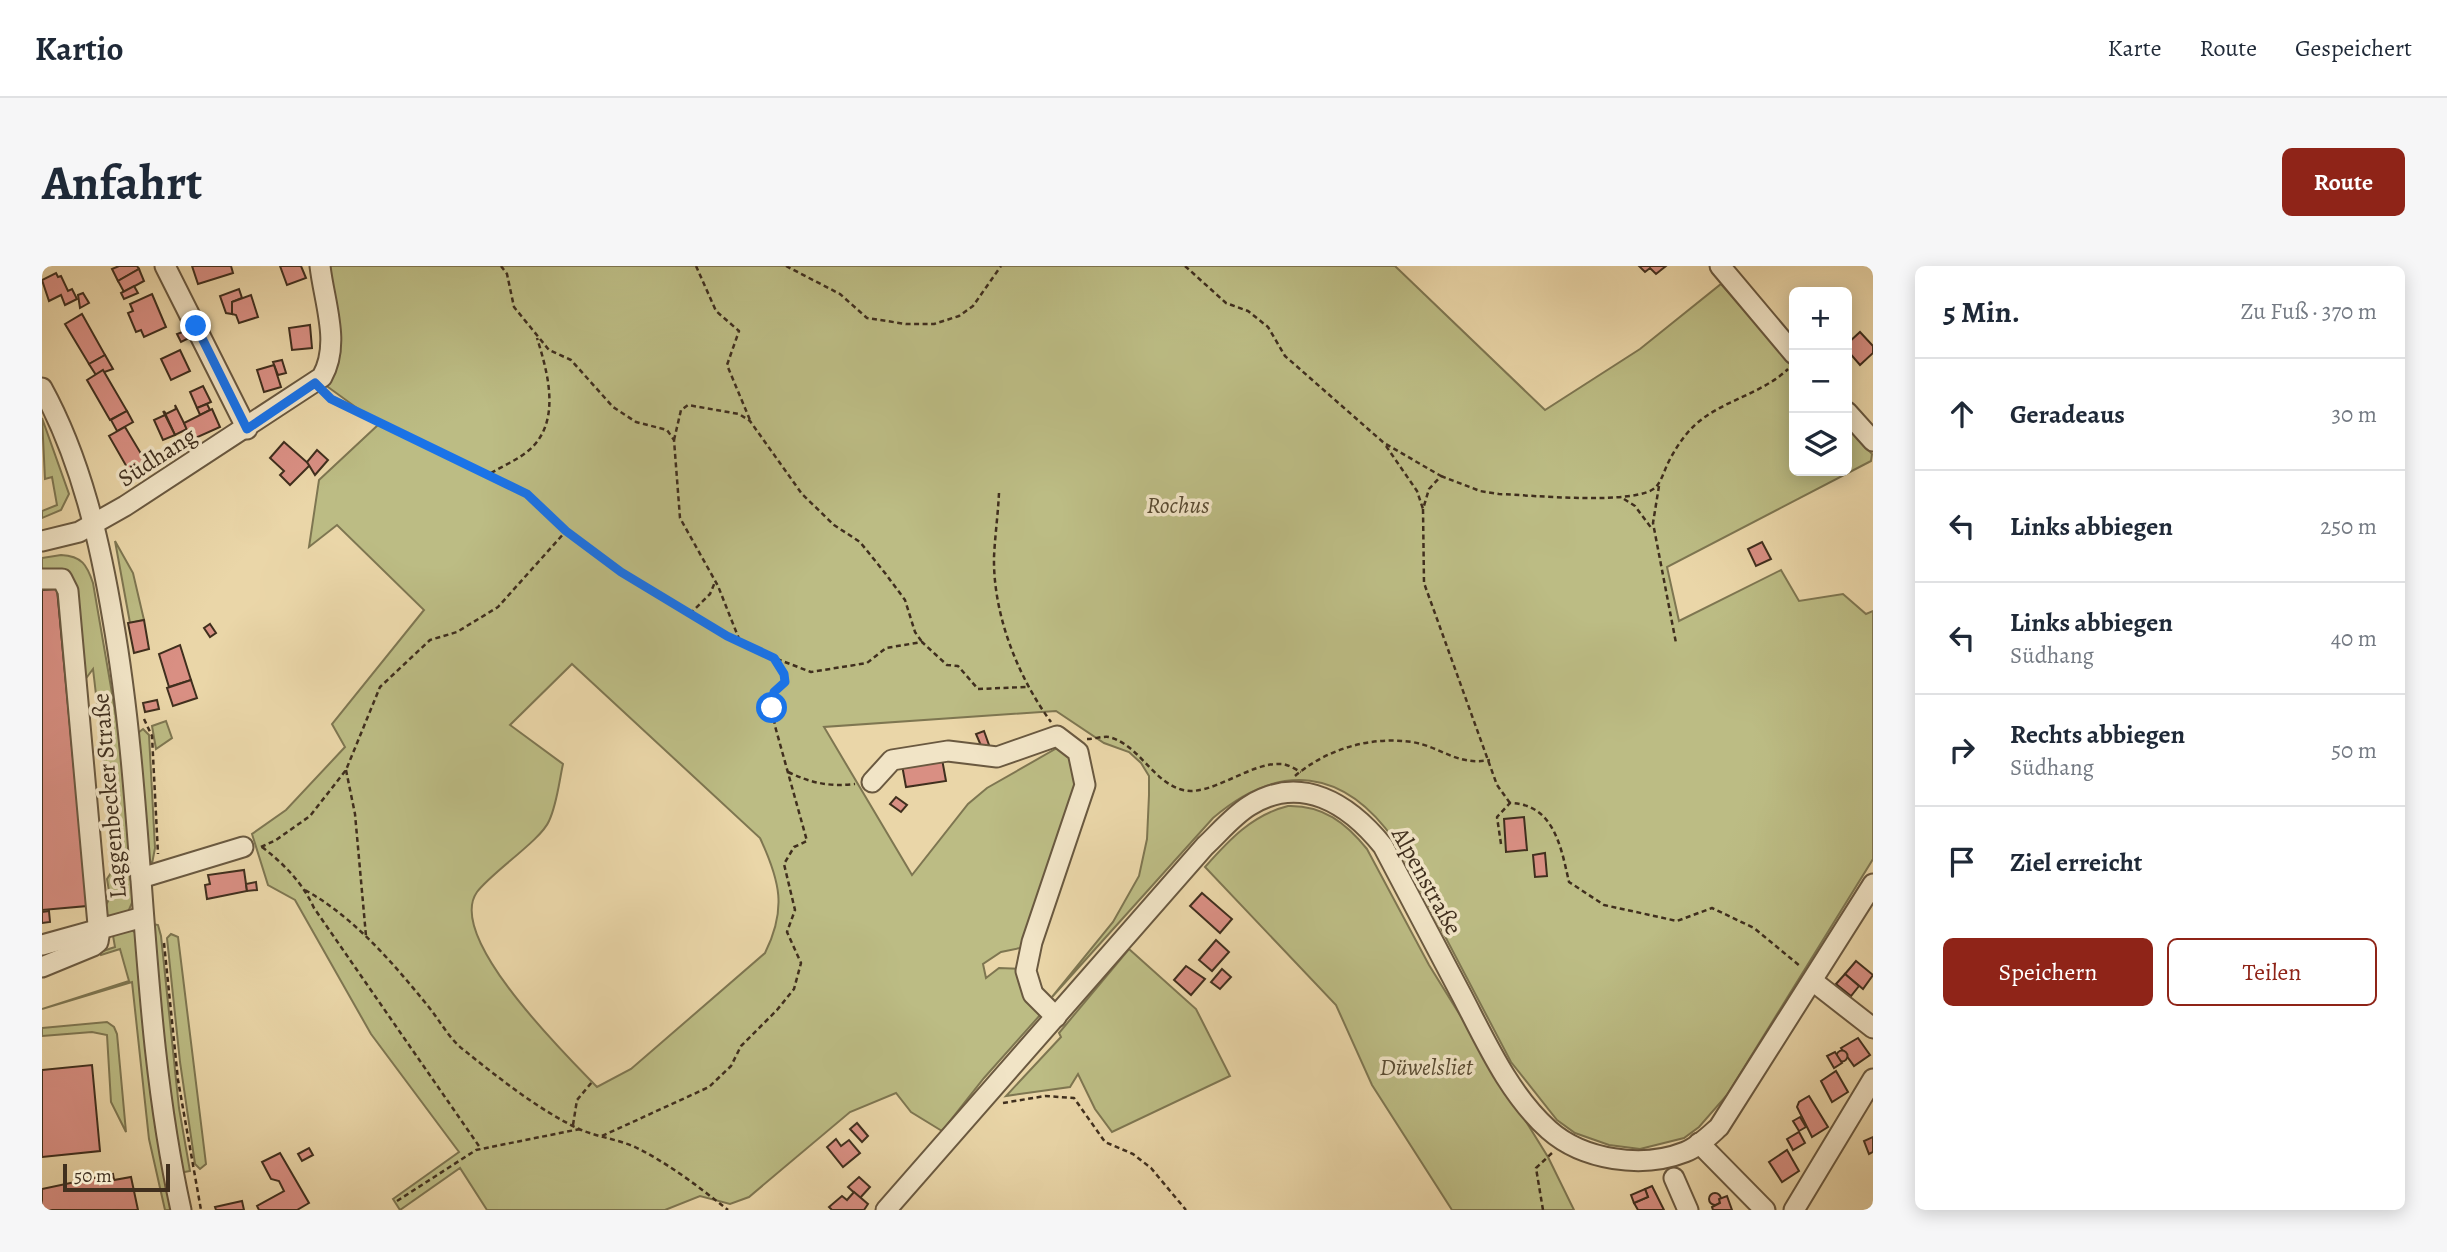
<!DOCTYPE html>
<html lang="de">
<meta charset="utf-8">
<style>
body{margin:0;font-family:Alegreya,serif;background:#f6f6f7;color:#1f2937}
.controls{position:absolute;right:21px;top:21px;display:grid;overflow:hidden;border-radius:10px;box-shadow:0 4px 18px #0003}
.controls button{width:63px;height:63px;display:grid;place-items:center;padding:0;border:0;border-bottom:2px solid #e0e1e3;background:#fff;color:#1f2937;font:35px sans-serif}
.scale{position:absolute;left:21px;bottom:18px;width:107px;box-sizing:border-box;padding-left:7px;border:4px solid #402f1e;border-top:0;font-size:19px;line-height:24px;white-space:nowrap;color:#402f1e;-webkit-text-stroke:5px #f1e4c6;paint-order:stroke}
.stop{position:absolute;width:21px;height:21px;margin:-16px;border:5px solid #1a73e8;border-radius:50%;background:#fff}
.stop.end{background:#1a73e8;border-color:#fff;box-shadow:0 2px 7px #0008}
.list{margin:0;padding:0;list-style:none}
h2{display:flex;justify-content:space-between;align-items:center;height:91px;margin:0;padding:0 28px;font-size:30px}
h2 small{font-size:23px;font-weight:400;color:#747a83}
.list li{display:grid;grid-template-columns:46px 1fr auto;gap:21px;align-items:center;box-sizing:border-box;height:112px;padding:0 28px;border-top:2px solid #e0e1e3}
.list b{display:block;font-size:26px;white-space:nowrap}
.list p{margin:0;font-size:23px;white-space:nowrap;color:#747a83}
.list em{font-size:23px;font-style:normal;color:#747a83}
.actions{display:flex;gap:14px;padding:21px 28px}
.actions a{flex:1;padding:16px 0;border:2px solid #8f2418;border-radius:10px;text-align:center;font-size:24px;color:#8f2418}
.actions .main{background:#8f2418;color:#fff}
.icon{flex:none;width:38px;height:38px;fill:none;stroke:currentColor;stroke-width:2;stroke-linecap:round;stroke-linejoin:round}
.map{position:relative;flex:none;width:1831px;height:944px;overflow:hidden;border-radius:10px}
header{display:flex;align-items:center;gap:42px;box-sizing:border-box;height:98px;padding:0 35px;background:#fff;border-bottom:2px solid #e0e1e3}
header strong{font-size:33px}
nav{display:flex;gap:38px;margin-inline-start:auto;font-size:24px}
.intro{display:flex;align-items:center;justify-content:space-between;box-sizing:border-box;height:168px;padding:0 42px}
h1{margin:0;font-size:49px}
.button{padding:18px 32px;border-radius:10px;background:#8f2418;color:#fff;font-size:24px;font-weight:700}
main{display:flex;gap:42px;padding:0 42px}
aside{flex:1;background:#fff;border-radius:10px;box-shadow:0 4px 18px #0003}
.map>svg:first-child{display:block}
</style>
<header>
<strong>Kartio</strong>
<nav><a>Karte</a><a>Route</a><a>Gespeichert</a></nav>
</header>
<div class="intro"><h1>Anfahrt</h1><a class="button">Route</a></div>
<main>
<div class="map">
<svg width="1831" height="944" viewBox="0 0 1831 944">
<rect width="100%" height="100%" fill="#ead6a8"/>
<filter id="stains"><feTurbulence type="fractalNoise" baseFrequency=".00286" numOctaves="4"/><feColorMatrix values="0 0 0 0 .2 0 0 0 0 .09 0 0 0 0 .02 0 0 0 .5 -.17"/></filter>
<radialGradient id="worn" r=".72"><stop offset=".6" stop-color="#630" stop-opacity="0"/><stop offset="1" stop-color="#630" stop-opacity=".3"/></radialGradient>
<!-- green -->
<g fill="#bcbc84" stroke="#7e7651" stroke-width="2" fill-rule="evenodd">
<path d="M275,0H1353L1503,144L1598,83L1679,18L1752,101V205H1805V159L1830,188L1829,195L1625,301L1637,355L1739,304L1757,335L1801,328L1824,348L1831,345V593L1685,829L1657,861L1642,872L1598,883L1567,879L1533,867L1515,854L1469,796L1353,575C1302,502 1238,495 1171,552L1010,731L1071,656L1097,610L1105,573L1107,529V510L1099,497L1087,486L1062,477L1014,445L782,461L870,609L926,538L945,522L1015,482L1026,483L1038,511L983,678L978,682L959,686L941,698L944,712L957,702L979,703L999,748L942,812L900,865L869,846L854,827L808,846L707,931L688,938L658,930L623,944H445L418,902L358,944L351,933L417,886L329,768L253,634L226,619L210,568L244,544L303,481L290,458L382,344L295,259L267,281L277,214L337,158L286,121ZM530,398L718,572C738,615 745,643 723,687L589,803L555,821C525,790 403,671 435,626C450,606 499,574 507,555C515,538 517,516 521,498L468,459Z"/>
<polygon points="0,152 27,228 19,244 0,252 0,245 15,239 10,211 3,213"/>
<polygon points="73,275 91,307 102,354 88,357"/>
<path d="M19,289C40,290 45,299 51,317L76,462L93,630L86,646L68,651L61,645L68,631L65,613L74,599L51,403L42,415L35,324L31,313L23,304L0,303V292Z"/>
<polygon points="124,455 130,472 114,483 110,460"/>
<polygon points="101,463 107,469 113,582 110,598 104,588 96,467"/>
<path d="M1246,540C1281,539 1304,557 1325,583L1387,699L1506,891L1532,944H1410L1330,819L1294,739L1163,601C1187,574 1210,549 1246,540Z"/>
<polygon points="111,658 116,659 119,670 137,842 148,905 137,907 109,660"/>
<polygon points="85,660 96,669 132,944 123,944 107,873 90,716 0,743 87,715 78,683 59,689 58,686 73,681 70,664"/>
<polygon points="129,668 136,671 164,898 158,903 153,898 138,796 125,672"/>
<polygon points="1087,683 1154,743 1188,810 1070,866 1053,843 1036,808 1028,821 964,830 1019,771 1017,767"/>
<polygon points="65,756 72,761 75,768 84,866 69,836 65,769 50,766 0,770 0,762"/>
</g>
<!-- building -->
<g fill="#d98f83" stroke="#402f1e" stroke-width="2">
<polygon points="77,0 95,0 97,3 76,15 70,3"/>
<polygon points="150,0 189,0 191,7 156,18"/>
<polygon points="238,0 259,0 264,12 245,19"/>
<polygon points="1597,0 1624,0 1614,8 1608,2 1603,6"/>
<polygon points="97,3 102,15 82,26 76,15"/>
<polygon points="14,7 16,11 19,10 26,25 30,23 35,33 23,39 19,29 7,35 0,14"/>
<polygon points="92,20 96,27 82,33 79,27"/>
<polygon points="197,23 200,32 190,36 190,48 184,47 178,30"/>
<polygon points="41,27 47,37 38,42 36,29"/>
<polygon points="110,28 124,61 102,71 99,64 94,66 86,47 91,45 88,38"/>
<polygon points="209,29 216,51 197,57 194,49 190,48 190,36"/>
<polygon points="40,48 63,89 47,98 23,58"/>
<polygon points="268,59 270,82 250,84 247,62"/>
<polygon points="146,64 149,71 139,76 135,68"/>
<polygon points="1818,66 1831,80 1831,87 1818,99 1805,84 1805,78"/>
<polygon points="138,84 148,105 129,114 119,93"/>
<polygon points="63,89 71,103 54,109 47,98"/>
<polygon points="240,94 244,107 236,109 231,96"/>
<polygon points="232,99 239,121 222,126 215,104"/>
<polygon points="61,104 85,145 68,154 45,114"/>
<polygon points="161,120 169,136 155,142 148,126"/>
<polygon points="165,138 168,144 158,149 155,142"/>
<polygon points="133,139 145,163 133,169 122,145 124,148 134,143"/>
<polygon points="170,143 178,161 149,174 142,157"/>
<polygon points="85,145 91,156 75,165 69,154"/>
<polygon points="121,145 133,169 121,174 112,154 123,149"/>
<polygon points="83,161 107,201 90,210 67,170"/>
<polygon points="242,176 268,199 248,219 238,209 242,205 228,192"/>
<polygon points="275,184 286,194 273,209 265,196"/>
<polygon points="1720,276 1729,293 1714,300 1706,283"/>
<polygon points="15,323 45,640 0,644 0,324"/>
<polygon points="102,354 107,383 92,387 86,357"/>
<polygon points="168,358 174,367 168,371 162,362"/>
<polygon points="138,379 149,414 127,421 117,388"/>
<polygon points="149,414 155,432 131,440 125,422"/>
<polygon points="115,434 117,443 103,446 101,437"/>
<polygon points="942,465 947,479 940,482 934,468"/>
<polygon points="900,493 904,515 864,521 860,499"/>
<polygon points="854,531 865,539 859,546 848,538"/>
<polygon points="1482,551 1485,584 1464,586 1462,553"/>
<polygon points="1503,587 1505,610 1493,611 1491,589"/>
<polygon points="202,604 205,625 165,633 163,619 168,618 166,609"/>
<polygon points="214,616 215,624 205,625 204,618"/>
<polygon points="1160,627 1190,653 1178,667 1148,640"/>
<polygon points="7,645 8,656 0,657 0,646"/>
<polygon points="1174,674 1187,686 1170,705 1157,694"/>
<polygon points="1814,695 1831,709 1821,723 1803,708"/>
<polygon points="1144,700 1163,713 1149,729 1132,714"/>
<polygon points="1180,703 1189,711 1178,723 1169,716"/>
<polygon points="1803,708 1817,720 1809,730 1794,718"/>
<polygon points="1816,772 1828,789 1812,800 1799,782"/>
<circle cx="1800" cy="790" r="5.5"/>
<polygon points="1793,786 1800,797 1792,802 1785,790"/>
<polygon points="50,799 58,885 0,891 0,804"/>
<polygon points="1794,805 1806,826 1790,836 1779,815"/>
<polygon points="1767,830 1786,861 1770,871 1755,841 1757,836"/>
<polygon points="1758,851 1764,861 1757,865 1751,855"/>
<polygon points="815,857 826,870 820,876 808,863"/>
<polygon points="1757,866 1763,877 1751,884 1745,873"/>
<polygon points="1831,871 1831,886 1827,888 1822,875"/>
<polygon points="794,873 799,880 807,874 818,887 801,901 785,881"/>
<polygon points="267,882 271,889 260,895 256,888"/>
<polygon points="1745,884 1757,905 1740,916 1727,896"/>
<polygon points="238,887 267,937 255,944 217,944 215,940 242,925 237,915 229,913 220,896"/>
<polygon points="71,908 72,914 89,911 96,944 0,944 0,923"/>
<polygon points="817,911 828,921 818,932 806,921"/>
<polygon points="1610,920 1622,944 1596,944 1592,937 1606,931 1603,923"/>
<polygon points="1603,923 1606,931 1592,937 1589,929"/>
<polygon points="812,926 826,938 822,944 790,944 787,941 800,930 805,934"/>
<circle cx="1673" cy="933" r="6"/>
<polygon points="1685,930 1690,944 1671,944 1670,941 1678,937 1677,933"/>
<polygon points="200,935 202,944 174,944 173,941"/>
</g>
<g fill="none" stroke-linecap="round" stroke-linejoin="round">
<!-- minor casing -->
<g stroke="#6a5940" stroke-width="23">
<g id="minor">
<polyline points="123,0 205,163"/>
<polyline points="1678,0 1752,88"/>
<path d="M0,122C39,193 58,276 71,354C105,550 96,750 139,944"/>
<polyline points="1805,146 1831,175"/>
<path d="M0,275L37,266L83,240L280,111C299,78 282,36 278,0"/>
<polyline points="0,313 20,313 26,325 57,670 56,676 51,680 0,701"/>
<polyline points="830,516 850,494 906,485 955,491 1015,470 1036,486 1043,519 990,676 984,705 991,728 1014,751"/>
<polyline points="99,612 201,581"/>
<polyline points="0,679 101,651"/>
<polyline points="1772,716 1831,762"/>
<polyline points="1657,877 1723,944"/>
<polyline points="1632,912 1646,944"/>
<path d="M844,944L1163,580C1177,567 1191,550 1207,540C1259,507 1307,538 1341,580C1367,630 1394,680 1420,730C1444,776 1467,828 1507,864C1541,894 1600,903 1643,886C1656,881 1667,870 1677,861L1831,618"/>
<polyline points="1752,944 1831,813"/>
</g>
</g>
<!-- path -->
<g stroke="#402f1e" stroke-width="2.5" stroke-dasharray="5 3.5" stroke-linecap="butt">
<polyline points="459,0 465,8 472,41 507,84 529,94 571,141 594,156 625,164 632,174 638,252 676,320 699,378"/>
<polyline points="654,0 674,45 697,65 685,99 708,154"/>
<polyline points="744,0 798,28 825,52 864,58 892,58 917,50 931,40 959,0"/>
<polyline points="1143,0 1184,37 1206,45 1226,61 1243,90 1342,177 1399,210 1387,223 1381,243 1382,317 1455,519 1468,537"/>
<polyline points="283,127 485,228 524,265 579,306 709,383 769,406 825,397 844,382 880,376 905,399 916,400 936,423 984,421"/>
<polyline points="632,174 639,144 646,139 697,148 708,155 760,228 792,259 818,276 843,307 863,334 873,366 880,376"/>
<polyline points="1344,180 1375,225 1381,243"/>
<path d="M449,207C461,200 475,194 486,185C520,157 506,107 495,72"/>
<path d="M1399,210L1438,225L1457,228C1488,229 1595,240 1614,221C1620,214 1622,205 1626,197C1633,183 1642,169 1654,158C1681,134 1720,128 1746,103"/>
<polyline points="1617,220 1611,257 1634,377"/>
<path d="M957,227C956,248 953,270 952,291C951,349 976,411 1009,456"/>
<polyline points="1582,233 1593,240 1610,263"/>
<polyline points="648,348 668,328 673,316"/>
<polyline points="102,453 110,470 116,588"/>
<path d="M1045,473C1052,473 1061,470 1067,471C1098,479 1110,516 1141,524C1169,531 1208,496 1239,498C1245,498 1253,503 1259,506"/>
<polyline points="304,504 313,548 324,670"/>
<path d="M746,506C769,517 788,521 813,518"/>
<path d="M1253,510C1285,483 1328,470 1370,476C1400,481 1414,500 1448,494"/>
<path d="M1459,578L1455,551L1468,537C1512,538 1519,581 1527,616L1562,639L1635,655L1670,642L1712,662L1758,700"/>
<polyline points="219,581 234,574 268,550 304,504 338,421 388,374 415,366 456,341 524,265"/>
<path d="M220,581C242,598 260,616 272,642L439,883"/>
<path d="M263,624C313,652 350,696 386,740C399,756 407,773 423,785C458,813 497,844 537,863C555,871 575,873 593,881C626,897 657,921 686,944"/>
<polyline points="122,677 136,814 159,944"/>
<polyline points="961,837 1003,830 1032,832 1063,876 1091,888 1109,902 1144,944"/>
<polyline points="531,859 535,834 550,816"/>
<path d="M560,870L667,821L689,800L699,780L735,744L752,723L759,697L745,666L753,644L742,598L752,581L765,575L733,460C730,441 728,430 743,417L742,408L732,392"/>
<polyline points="355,935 434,884 538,863"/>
<polyline points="1501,944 1494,902 1511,886"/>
</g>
<!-- minor -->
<use href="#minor" stroke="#f1e4c6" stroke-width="19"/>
</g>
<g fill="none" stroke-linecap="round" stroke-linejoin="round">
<!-- route -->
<polyline stroke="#1a73e8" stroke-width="9" points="154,60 205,163 273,117 289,133 485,228 524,265 579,306 685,370 732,392 742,408 743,416 732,426 730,442"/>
</g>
<g text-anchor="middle" stroke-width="7" stroke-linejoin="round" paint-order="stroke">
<!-- street labels -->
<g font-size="24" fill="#402f1e" stroke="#f1e4c6">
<text transform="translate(115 191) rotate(-33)" y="8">Südhang</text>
<text transform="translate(67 530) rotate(-95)" y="8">Laggenbecker Straße</text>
<text transform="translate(1385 615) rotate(61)" y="8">Alpenstraße</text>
</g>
<!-- park labels -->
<g font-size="24" font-style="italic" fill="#594b32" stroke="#f1e4c6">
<text x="1136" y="247">Rochus</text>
<text x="1384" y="809">Düwelsliet</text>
</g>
</g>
<rect width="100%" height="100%" filter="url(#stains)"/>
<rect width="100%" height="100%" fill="url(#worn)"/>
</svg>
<div class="controls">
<button>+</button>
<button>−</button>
<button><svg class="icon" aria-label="layers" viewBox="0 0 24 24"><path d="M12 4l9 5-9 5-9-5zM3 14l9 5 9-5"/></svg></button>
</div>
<div class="scale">50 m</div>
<div class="stop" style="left:730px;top:442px"></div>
<div class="stop end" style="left:154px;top:60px"></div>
</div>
<aside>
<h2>5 Min.<small>Zu Fuß · 370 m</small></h2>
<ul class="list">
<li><svg class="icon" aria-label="ahead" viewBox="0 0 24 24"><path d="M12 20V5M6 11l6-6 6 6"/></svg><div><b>Geradeaus</b></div><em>30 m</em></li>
<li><svg class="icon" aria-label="left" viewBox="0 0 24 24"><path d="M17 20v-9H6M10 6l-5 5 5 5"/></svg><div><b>Links abbiegen</b></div><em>250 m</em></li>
<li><svg class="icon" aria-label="left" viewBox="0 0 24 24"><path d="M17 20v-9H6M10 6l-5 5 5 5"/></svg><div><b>Links abbiegen</b><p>Südhang</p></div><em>40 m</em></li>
<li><svg class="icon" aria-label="right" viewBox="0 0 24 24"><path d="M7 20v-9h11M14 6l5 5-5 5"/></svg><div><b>Rechts abbiegen</b><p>Südhang</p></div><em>50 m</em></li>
<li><svg class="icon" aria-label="arrive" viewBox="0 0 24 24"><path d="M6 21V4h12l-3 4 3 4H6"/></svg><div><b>Ziel erreicht</b></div></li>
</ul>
<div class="actions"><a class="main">Speichern</a><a>Teilen</a></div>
</aside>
</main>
